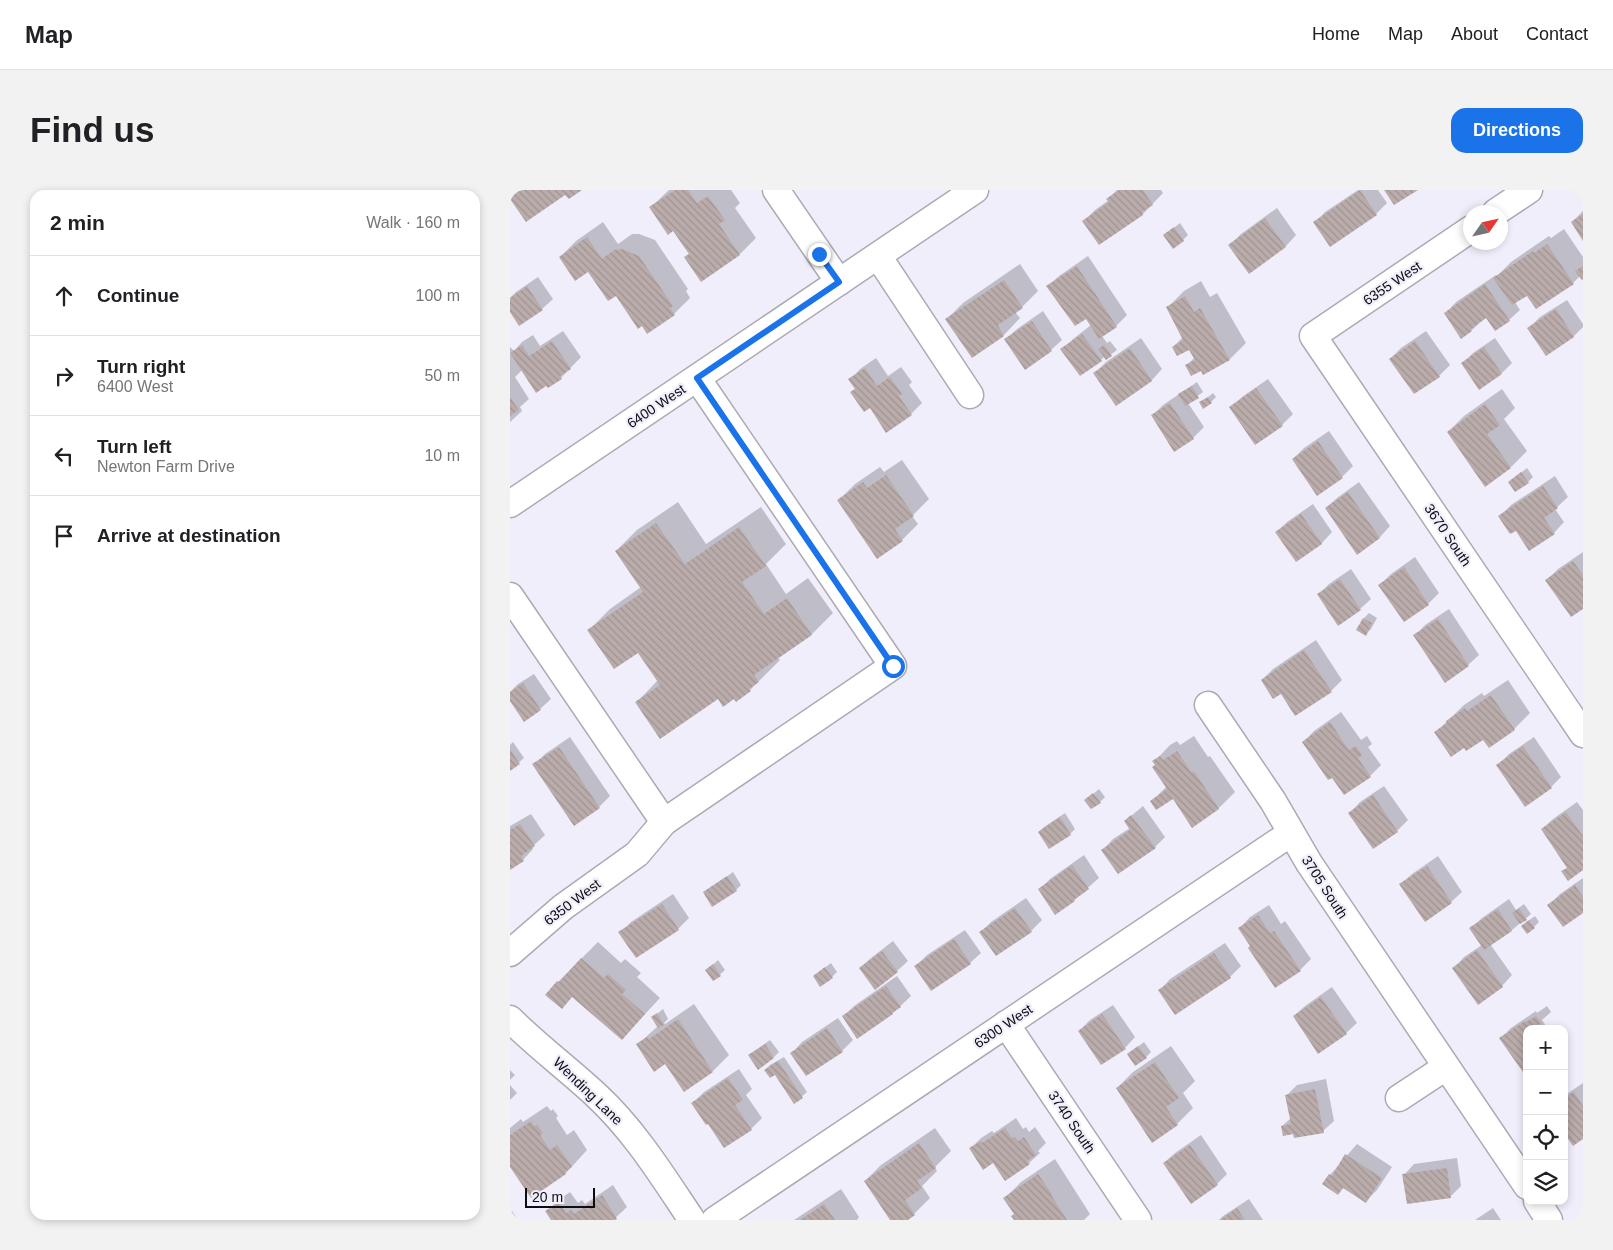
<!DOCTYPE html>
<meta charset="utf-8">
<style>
body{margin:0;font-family:Helvetica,sans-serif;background:#f2f2f2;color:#202124}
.controls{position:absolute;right:15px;bottom:15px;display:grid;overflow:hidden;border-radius:10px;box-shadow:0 2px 8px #0003}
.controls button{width:45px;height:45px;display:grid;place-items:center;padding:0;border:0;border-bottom:1px solid #e0e0e0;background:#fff;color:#202124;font:25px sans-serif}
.compass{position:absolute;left:953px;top:15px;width:45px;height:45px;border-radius:50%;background:#fff;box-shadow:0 2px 8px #0003;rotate:56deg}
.scale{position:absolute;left:15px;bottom:12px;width:70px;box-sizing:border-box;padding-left:5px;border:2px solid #0d0c10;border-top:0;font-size:14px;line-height:18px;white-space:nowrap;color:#0d0c10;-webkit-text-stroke:4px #efeefa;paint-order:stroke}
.stop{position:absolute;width:15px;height:15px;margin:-11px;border:4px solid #1a73e8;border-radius:50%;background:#fff}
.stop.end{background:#1a73e8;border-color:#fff;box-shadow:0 1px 5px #0008}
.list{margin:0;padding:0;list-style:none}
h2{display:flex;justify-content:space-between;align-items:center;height:65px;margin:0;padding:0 20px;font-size:21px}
h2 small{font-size:16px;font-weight:400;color:#757577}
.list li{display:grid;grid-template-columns:32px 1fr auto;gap:15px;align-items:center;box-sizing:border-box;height:80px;padding:0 20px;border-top:1px solid #e0e0e0}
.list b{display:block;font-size:19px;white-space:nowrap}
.list p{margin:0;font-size:16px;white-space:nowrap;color:#757577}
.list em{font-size:16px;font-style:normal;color:#757577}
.icon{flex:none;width:28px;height:28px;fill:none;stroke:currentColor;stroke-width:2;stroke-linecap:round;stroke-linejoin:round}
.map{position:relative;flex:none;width:1073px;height:1030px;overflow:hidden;border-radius:15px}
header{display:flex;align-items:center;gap:30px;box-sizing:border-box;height:70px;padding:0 25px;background:#fff;border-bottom:1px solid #e0e0e0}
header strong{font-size:24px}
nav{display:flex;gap:28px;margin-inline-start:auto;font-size:18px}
.intro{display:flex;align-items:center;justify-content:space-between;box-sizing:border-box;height:120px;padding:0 30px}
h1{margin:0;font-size:35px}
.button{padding:12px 22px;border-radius:15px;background:#1a73e8;color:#fff;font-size:18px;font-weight:700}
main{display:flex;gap:30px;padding:0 30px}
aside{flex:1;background:#fff;border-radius:15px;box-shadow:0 2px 8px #0003}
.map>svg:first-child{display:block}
</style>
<header>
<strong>Map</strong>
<nav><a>Home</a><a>Map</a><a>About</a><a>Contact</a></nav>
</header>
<div class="intro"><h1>Find us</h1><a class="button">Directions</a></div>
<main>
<aside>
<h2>2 min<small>Walk · 160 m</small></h2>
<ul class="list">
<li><svg class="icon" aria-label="ahead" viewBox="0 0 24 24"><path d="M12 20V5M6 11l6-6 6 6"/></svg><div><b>Continue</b></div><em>100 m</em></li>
<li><svg class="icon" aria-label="right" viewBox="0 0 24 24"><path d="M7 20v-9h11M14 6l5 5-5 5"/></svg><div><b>Turn right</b><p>6400 West</p></div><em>50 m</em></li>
<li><svg class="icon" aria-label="left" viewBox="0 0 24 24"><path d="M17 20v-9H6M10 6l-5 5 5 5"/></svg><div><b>Turn left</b><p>Newton Farm Drive</p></div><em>10 m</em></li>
<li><svg class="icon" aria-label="arrive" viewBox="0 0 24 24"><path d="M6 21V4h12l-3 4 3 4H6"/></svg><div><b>Arrive at destination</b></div></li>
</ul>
</aside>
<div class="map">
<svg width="1073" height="1030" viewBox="0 0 1073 1030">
<defs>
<pattern id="building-back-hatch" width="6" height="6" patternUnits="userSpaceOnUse" patternTransform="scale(1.25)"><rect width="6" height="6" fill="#baacab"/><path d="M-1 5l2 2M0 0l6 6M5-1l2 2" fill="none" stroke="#9f9392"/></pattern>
</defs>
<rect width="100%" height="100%" fill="#efeefa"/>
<!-- shadow -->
<g fill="#0003">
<polygon points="159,0 221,0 230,13 225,18 246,48 230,64 191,90 175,68 180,63 164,40 141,17"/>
<polygon points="607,0 651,0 653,3 633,24 589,53 574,31 585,20 599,10 598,9"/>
<polygon points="848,0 868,0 877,13 866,24 805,33 815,22"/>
<polygon points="767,18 786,45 776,56 739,82 720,55 731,44"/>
<polygon points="1073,21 1073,49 1062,32"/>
<polygon points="93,32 108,54 122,44 129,44 145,50 178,99 176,101 180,108 164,124 137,142 106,104 78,80 50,67 66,51"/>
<polygon points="670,33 678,45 673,50 655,45"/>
<polygon points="1054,39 1073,67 1073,88 1072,89 1070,86 1063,93 1027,118 1017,104 1005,112 1010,120 999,130 977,126 962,140 936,123 946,112 986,85 987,86 1001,72 1039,46 1041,48"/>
<polygon points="578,66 617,125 606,136 592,146 597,153 600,151 607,160 596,168 595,166 591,170 552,160 563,149 581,135 576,127 538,96 549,86"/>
<polygon points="510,74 528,101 512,117 505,122 510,128 494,145 462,166 437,129 453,113"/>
<polygon points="28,87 43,109 32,119 0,120 0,108 6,102"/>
<polygon points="691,91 700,107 707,103 736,153 720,169 694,184 691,179 677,175 685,167 679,158 663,157 673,147 658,117 674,101"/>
<polygon points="1057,110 1073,134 1073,137 1063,147 1019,138 1030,127"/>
<polygon points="533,121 552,150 541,160 496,149 507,139"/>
<polygon points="53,141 71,167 51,188 12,180 5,187 19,209 10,217 12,221 0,232 0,157 4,161 12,152 23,145 30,156"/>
<polygon points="916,141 940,175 929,186 880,169 891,158"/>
<polygon points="631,148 652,179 642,190 606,214 585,183 596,172"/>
<polygon points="985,148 1002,173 992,183 953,173 963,163"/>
<polygon points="366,168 378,186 391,177 402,192 399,195 412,213 401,224 346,198 340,190 350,179"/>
<polygon points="758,189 783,224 772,235 721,218 732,207"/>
<polygon points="687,192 693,202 678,213 694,237 683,248 642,226 653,215"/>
<polygon points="992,199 1005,218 994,229 1017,261 1001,277 938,242 954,226"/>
<polygon points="703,203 706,207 701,212 691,213"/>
<polygon points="819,241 843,276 832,287 807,304 783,269 794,258"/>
<polygon points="392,270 419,309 402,326 408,334 392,350 329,310 345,294 370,277 374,282"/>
<polygon points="1017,278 1023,287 1018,292 999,292"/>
<polygon points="1045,286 1058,307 1045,319 1054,332 1044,343 1006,339 990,326 1001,315"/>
<polygon points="849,292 880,336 870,347 847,363 816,318 827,308"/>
<polygon points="168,312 196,354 251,317 276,354 256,374 276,404 298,388 323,423 302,444 268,468 270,470 240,500 225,507 127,512 148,490 128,461 79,440 100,419 131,397 106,361 127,340"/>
<polygon points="803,314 822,342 812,353 786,370 767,342 777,332"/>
<polygon points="1073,362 1073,417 1061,426 1037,390 1048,379"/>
<polygon points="905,367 929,403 918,414 894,430 870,395 881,384"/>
<polygon points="841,379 861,409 850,419 808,405 819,394"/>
<polygon points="939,419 969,465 958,475 905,446 915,435"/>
<polygon points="859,423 867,428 861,439 856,444 848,440 854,428"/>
<polygon points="806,450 832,490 821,501 786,525 771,502 752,490 763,479"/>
<polygon points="24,484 41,509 30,519 0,508 0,502 8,494"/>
<polygon points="998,490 1020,523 1004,539 974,548 926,542 954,515 972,503 974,506"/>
<polygon points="831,522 851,550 857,546 862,554 858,557 871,575 860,586 822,586 793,552 804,541"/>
<polygon points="684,546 698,567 700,566 725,602 709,618 663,608 642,611 657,596 644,572 660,555 667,551 670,555"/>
<polygon points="60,547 100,606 89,617 64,634 24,575 35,564"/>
<polygon points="1024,547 1051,587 1041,597 988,575 999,564"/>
<polygon points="3,552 14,568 0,580 0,555"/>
<polygon points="874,596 898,630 887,641 863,657 840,623 850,612"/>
<polygon points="589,599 595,607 590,612 576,610"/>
<polygon points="1067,612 1073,620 1073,679 1058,689 1053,682 1058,677 1032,639 1043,629"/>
<polygon points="633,616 655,647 645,657 593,660 603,649 620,638 615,631"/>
<polygon points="555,623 565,639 560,644 529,642 534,637"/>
<polygon points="21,624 35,645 22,657 23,659 13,670 0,678 0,636"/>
<polygon points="574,665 589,688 564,710 530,699 540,689"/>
<polygon points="928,666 952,702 941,712 891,694 902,684"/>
<polygon points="223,682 231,695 226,700 203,715 194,703"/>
<polygon points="1073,688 1073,721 1053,735 1039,715 1050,704"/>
<polygon points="163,704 179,728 168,739 110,743 121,732"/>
<polygon points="516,708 532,730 521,741 471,742 481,732"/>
<polygon points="999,709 1006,720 1014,714 1021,724 1002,740 980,754 1002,785 992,796 944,778 954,767 972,755 961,738 972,728"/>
<polygon points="759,715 771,734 775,731 801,769 790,780 765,797 730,738 740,727"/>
<polygon points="1025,726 1029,732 1024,737 1018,731"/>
<polygon points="455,740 471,763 460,773 406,776 417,765"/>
<polygon points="383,751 398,771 387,781 350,778 361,768"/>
<polygon points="88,752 111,773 115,769 131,783 127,787 150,808 112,849 63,806 51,818 48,792"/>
<polygon points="715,753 731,776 720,787 650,800 660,789"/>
<polygon points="208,770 215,780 204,790 197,780"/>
<polygon points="321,773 327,782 322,787 304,786"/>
<polygon points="387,786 401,806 382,824 334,826 344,816"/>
<polygon points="822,797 847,833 836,843 784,826 795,816"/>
<polygon points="184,814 219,865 203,881 156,873 127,855 148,836 143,828 148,823 153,819 158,829 154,833 155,834"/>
<polygon points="603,815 625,847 615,858 569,841 580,830"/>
<polygon points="1037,816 1041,822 1032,830 1038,839 1017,839 991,848 1001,838 1026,821 1027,823"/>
<polygon points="328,828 343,850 332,861 296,885 282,863 292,852"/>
<polygon points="260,850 269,862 264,867 239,865"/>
<polygon points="634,852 641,862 636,867 618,864"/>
<polygon points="661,856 685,891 673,903 683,918 667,934 607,898 623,882"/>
<polygon points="274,867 297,902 285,912 265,883 255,880 260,875"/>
<polygon points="229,879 242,899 236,905 252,928 241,939 198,932 183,913 194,902"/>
<polygon points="0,880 5,885 0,890"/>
<polygon points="816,889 824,931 813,941 784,943 772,936 781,928 776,906 787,895"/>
<polygon points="1073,893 1073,947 1063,954 1054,941 1054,906"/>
<polygon points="0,895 7,903 0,910"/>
<polygon points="37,916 41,921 43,919 48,926 46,928 57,945 64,940 77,960 56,983 21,1006 0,975 0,938 11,929 13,932"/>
<polygon points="506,928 513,939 516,937 519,942 525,937 536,953 528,961 530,963 519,973 483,971 461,958 471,948 482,941 484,943"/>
<polygon points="425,938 441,961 425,977 427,981 412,996 420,1008 404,1024 395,1030 382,1030 355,991 371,975"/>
<polygon points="691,945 717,984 707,994 654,973 665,963"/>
<polygon points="847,954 882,977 867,1000 856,1011 834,997 828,1003 814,994 820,985"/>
<polygon points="947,968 951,996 941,1006 894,985 904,974"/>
<polygon points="545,969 580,1024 574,1030 506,1030 505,1024 495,1008 511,992"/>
<polygon points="103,995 117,1017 103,1030 42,1030 37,1021 47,1011 60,1002 68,1013 72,1010 75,1014"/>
<polygon points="331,999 349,1027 347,1030 284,1030"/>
<polygon points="739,1009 753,1030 709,1030 713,1026"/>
<polygon points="983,1018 991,1030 965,1030"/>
<polygon points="2,1021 8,1030 0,1030 0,1022"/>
</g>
<!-- building -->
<g fill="url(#building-back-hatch)">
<polygon points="0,0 72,0 59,9 55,5 16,32 0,9"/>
<polygon points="165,0 178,0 187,13 198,6 215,30 209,34 230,65 191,92 174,67 179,64 163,41 158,45 139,17"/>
<polygon points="609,0 633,0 643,15 632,22 633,25 589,55 572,31 599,12 596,9"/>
<polygon points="850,0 867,25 820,57 803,32"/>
<polygon points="874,0 908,0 884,15"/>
<polygon points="1073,24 1073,51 1061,32"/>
<polygon points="755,28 776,57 739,84 718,55"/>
<polygon points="664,37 674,51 663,59 653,45"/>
<polygon points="77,47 92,69 104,60 112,59 129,66 163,116 160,118 165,125 137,144 132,136 128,139 106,106 98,111 78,82 65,91 49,67"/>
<polygon points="1037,54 1064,94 1026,119 1017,106 1002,115 983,88 1023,61 1024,63"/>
<polygon points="567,76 607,137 589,149 576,129 565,136 536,96"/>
<polygon points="1073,76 1073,89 1072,90 1065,81"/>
<polygon points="494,90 513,118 488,135 494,146 462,168 435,129"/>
<polygon points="975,94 1000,131 985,141 976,128 961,139 962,141 951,149 934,123"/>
<polygon points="17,96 33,120 9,136 0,122 0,108"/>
<polygon points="675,106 684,122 690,118 720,170 693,185 691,181 681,186 675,175 685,170 679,160 667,166 662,157 673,150 656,117"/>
<polygon points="1046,119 1064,147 1036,166 1017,138"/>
<polygon points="522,131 542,161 515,180 494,149"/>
<polygon points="572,144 592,171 570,186 550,159"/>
<polygon points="42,151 61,179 50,186 52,189 38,198 36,196 26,203 0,163 12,155 19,166"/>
<polygon points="905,151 930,187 904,204 879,169"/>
<polygon points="594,155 602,166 596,170 588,159"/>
<polygon points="974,157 992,184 969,200 951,173"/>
<polygon points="620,158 642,191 606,216 583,183"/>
<polygon points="355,178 367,196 380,187 392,204 389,206 402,225 376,243 360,218 354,222 340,202 345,199 338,189"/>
<polygon points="682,196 689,208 675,216 668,204"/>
<polygon points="746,198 773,236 745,255 719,217"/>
<polygon points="0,207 9,220 0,226"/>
<polygon points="698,207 702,213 693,219 689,212"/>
<polygon points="660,213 684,249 664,262 641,225"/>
<polygon points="975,214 990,235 977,244 1001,278 975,297 937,242"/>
<polygon points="808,251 833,288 807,306 782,269"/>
<polygon points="1011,282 1019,293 1005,302 998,292"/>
<polygon points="376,285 404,326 385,339 393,351 367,369 327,310 353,292 357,298"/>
<polygon points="1033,296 1048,318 1034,328 1045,344 1019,361 1006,341 1000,344 988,326"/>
<polygon points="838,302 870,348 847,365 815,318"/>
<polygon points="791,324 812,354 786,372 765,342"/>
<polygon points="146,333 175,374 229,337 256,376 232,392 254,424 277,408 302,445 244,485 249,492 239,499 241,501 226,512 224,509 213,517 208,509 150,549 125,512 150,495 128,463 104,479 77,440 133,402 105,361"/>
<polygon points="1063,371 1073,385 1073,419 1061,427 1035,390"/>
<polygon points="894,377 919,415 894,432 868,395"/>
<polygon points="830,389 851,420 828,436 807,404"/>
<polygon points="853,428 862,433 856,446 846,440"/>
<polygon points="928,429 959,476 935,493 903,445"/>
<polygon points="794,460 822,502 785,526 771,504 763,509 751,490"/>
<polygon points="13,493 31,520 14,532 0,511 0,502"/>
<polygon points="981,505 1005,540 979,558 973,550 956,561 954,558 941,567 924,542 937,533 936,531 955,518 957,521"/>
<polygon points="820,532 839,560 846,556 852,565 848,568 861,587 834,605 822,588 818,590 792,552"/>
<polygon points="1013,556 1042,598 1015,617 986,575"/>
<polygon points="49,557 90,618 64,636 22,574"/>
<polygon points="0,559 10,574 0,581"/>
<polygon points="667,561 682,583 684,581 709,619 682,638 663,609 646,620 640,611 657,599 642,577 645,575 642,571 650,566 653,570"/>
<polygon points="583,603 591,613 581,619 574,610"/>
<polygon points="863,605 888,642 863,659 838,623"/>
<polygon points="1056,622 1073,646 1073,670 1071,671 1073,674 1073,680 1058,691 1051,681 1057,678 1031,639"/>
<polygon points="621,625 646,658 608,684 591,660 620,640 614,631"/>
<polygon points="550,627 561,645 539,659 528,642"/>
<polygon points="10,634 25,656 11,666 14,671 0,680 0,640"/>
<polygon points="562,675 579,699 564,710 565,711 545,725 528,699"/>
<polygon points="917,676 942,713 915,732 889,694"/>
<polygon points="217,686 227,701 202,717 193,702"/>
<polygon points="1065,695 1073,707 1073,723 1053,737 1037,715"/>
<polygon points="152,714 169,740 126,768 108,742"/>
<polygon points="505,718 522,742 486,766 469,742"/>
<polygon points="1009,718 1017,730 1010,734 1002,723"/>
<polygon points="988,719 1002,741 974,760 959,738"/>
<polygon points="748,725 760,743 764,741 791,781 765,798 738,758 740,756 728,738"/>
<polygon points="1019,730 1025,738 1017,744 1011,736"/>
<polygon points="444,749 461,774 421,801 404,776"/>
<polygon points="967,760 993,797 968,815 942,778"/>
<polygon points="372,761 388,782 365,800 349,778"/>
<polygon points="704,763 721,788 665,825 648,800"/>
<polygon points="71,768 94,788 98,784 116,800 112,804 135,824 112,850 62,807 52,819 35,805 47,791 49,792"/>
<polygon points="203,774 211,786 203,791 195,780"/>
<polygon points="315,777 323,788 310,797 303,786"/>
<polygon points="376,796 391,817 382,823 383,824 347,849 332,826"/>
<polygon points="811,807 837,844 808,864 783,826"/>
<polygon points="147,823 154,835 148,838 141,827"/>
<polygon points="592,824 616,859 591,875 568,841"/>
<polygon points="1026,826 1031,833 1023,839 1017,839 1017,884 1015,885 989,848 1015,831 1016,832"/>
<polygon points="168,829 203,882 174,902 155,874 144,882 126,854 137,847 139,849"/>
<polygon points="317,838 333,862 296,886 280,863"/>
<polygon points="255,854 264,868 248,880 238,865"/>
<polygon points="628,856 637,868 625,876 617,864"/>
<polygon points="268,871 293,908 284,914 265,885 260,888 254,880"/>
<polygon points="645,872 669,908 656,917 668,935 642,953 606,898"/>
<polygon points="218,888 233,910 225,915 242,940 214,958 198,934 196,935 181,913"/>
<polygon points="805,899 814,943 784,948 783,944 773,946 771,936 781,934 775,905"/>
<polygon points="1064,902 1073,916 1073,949 1063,956 1054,943 1054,908"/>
<polygon points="21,931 24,936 27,935 33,943 30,945 40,960 47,955 62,977 55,982 56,984 21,1008 0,977 0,945"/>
<polygon points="495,938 502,948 504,947 508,951 514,947 526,965 517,971 520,974 495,991 483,973 473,980 459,958 471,951 472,953"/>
<polygon points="409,953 426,978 407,991 412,998 395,1010 405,1025 398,1030 380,1030 354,991"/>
<polygon points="680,955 708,995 681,1014 653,973"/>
<polygon points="835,964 872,988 856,1013 833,998 828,1005 812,994 819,984 822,986"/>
<polygon points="937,978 941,1008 897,1014 892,984"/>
<polygon points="528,984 542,1004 541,1005 557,1030 504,1030 501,1026 504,1024 493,1008"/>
<polygon points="92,1005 107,1029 105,1030 41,1030 35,1021 49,1012 56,1023 61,1020 64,1024"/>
<polygon points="314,1014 325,1030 290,1030"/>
<polygon points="727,1018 735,1030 710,1030"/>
</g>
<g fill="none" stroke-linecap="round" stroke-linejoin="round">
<!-- minor casing -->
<g stroke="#abaab5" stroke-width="29">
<g id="minor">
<polyline points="266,0 329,92"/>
<polyline points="986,22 1019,0"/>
<polyline points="961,39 803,146 1073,544"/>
<polyline points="368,66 460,205"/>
<polyline points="0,314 465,0"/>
<polyline points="0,406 154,632 383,476 187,188"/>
<polyline points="698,515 763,611 799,673 1017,996"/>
<polyline points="0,763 53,717 127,664 154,632"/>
<path d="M0,829C27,856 58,879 86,905C125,941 153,987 182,1030"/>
<polyline points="496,834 628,1030"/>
<polyline points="889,908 936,877"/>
<polyline points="1027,1011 1039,1030"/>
<polyline points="205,1030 781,643"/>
</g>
</g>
<!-- minor -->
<use href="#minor" stroke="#fff" stroke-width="26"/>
</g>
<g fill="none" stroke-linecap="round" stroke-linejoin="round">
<!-- route -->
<polyline stroke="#1a73e8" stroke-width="6" points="309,64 329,92 187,188 383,476"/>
</g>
<g text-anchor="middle" stroke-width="4.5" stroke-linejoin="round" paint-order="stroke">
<!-- street labels -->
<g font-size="14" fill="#0d0c10" stroke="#efeefa">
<text transform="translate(882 93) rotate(-34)" y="5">6355 West</text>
<text transform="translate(146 216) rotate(-34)" y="5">6400 West</text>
<text transform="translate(938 345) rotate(56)" y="5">3670 South</text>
<text transform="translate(815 697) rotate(57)" y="5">3705 South</text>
<text transform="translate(62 712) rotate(-37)" y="5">6350 West</text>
<text transform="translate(493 836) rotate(-34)" y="5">6300 West</text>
<text transform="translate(78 901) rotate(44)" y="5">Wending Lane</text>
<text transform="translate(562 932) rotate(56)" y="5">3740 South</text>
</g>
</g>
</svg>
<div class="controls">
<button>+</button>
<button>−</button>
<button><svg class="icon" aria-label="locate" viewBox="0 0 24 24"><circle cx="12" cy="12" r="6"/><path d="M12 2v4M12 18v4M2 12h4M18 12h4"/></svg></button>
<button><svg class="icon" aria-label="layers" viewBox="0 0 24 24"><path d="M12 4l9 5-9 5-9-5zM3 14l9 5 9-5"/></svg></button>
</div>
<svg class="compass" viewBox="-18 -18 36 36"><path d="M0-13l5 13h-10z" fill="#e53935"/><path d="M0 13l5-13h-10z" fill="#757577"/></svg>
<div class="scale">20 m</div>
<div class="stop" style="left:383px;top:476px"></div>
<div class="stop end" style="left:309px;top:64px"></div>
</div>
</main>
